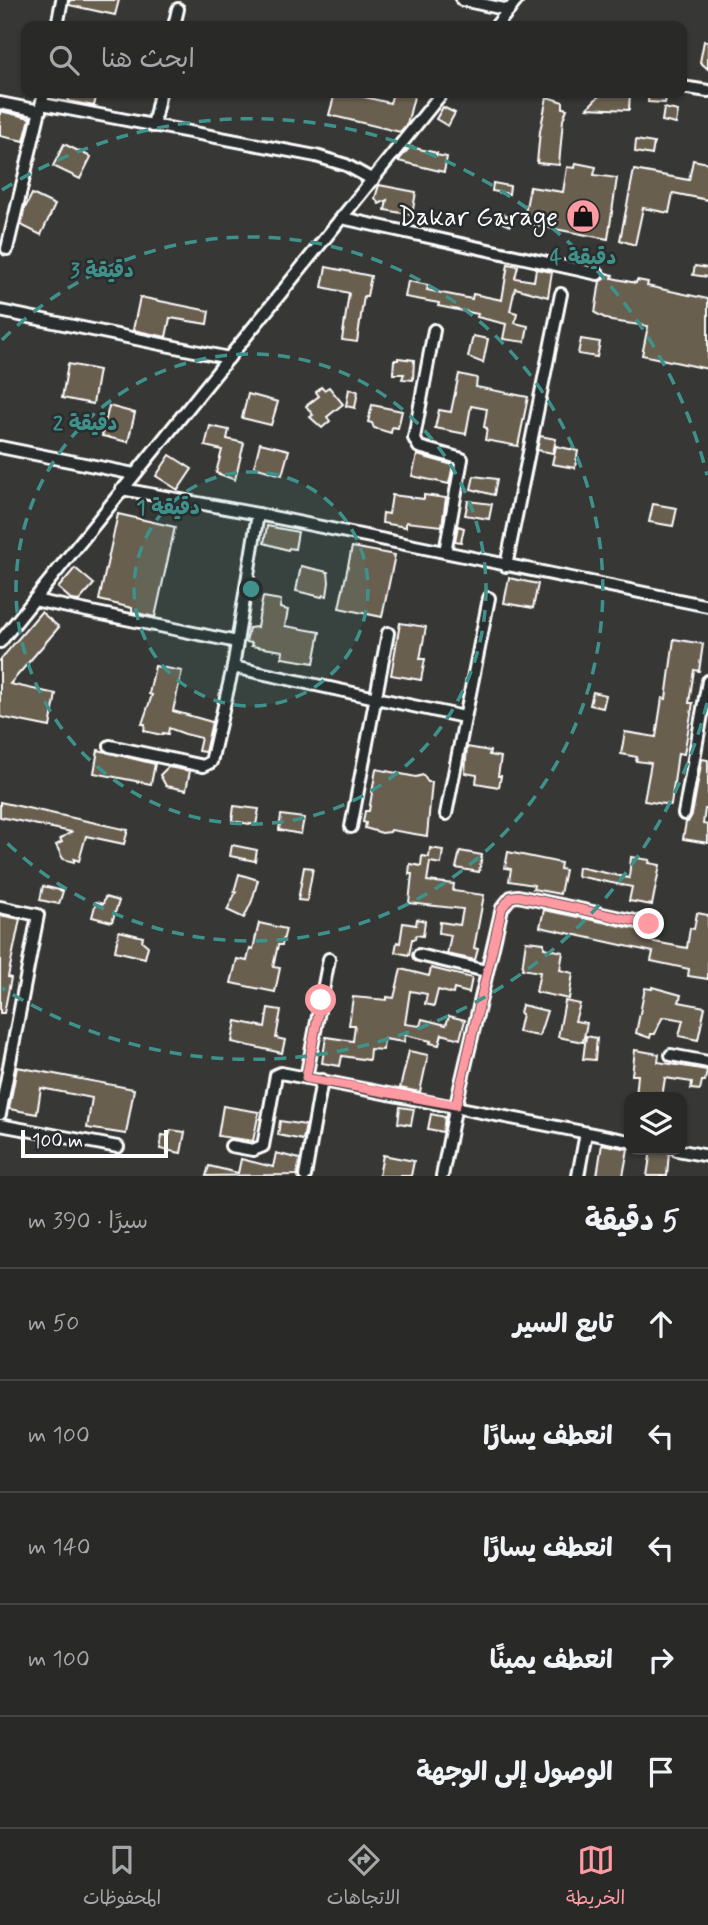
<!DOCTYPE html>
<html lang="ar">
<meta charset="utf-8">
<style>
body{margin:0;font-family:Mynerve,"Playpen Sans Arabic",sans-serif;background:#313130;color:#f1f3f6;direction:rtl}
.controls{position:absolute;right:21px;bottom:21px;display:grid;overflow:hidden;border-radius:14px;box-shadow:0 2px 5px #0004}
.controls button{width:63px;height:63px;display:grid;place-items:center;padding:0;border:0;border-bottom:2px solid #454545;background:#292928;color:#f1f3f6;font:35px sans-serif}
.scale{position:absolute;left:21px;bottom:18px;width:147px;box-sizing:border-box;padding-left:7px;border:4px solid #fff;border-top:0;font-size:19px;line-height:24px;white-space:nowrap;color:#fff;-webkit-text-stroke:5px #2a2d2e;paint-order:stroke}
.stop{position:absolute;width:21px;height:21px;margin:-16px;border:5px solid #ff9aa2;border-radius:50%;background:#fff}
.stop.end{background:#ff9aa2;border-color:#fff;box-shadow:0 2px 7px #0008}
.list{margin:0;padding:0;list-style:none}
h2{display:flex;justify-content:space-between;align-items:center;height:91px;margin:0;padding:0 28px;font-size:30px}
h2 small{font-size:23px;font-weight:400;color:#a5a6a8}
.list li{display:grid;grid-template-columns:46px 1fr auto;gap:21px;align-items:center;box-sizing:border-box;height:112px;padding:0 28px;border-top:2px solid #454545}
.list b{display:block;font-size:26px;white-space:nowrap}
.list em{font-size:23px;font-style:normal;color:#a5a6a8}
.icon{flex:none;width:38px;height:38px;fill:none;stroke:currentColor;stroke-width:2;stroke-linecap:round;stroke-linejoin:round}
.map{position:relative;flex:none;width:708px;height:1176px;overflow:hidden;direction:ltr}
.search{position:absolute;background:#292928;box-shadow:0 2px 5px #0004;left:21px;right:21px;top:21px;height:77px;display:flex;align-items:center;gap:18px;box-sizing:border-box;padding:0 24px;border-radius:14px;color:#a5a6a8;font-size:26px}
.sheet{height:651px;background:#292928}
nav{display:flex;justify-content:space-around;align-items:center;box-sizing:border-box;height:98px;border-top:2px solid #454545;background:#292928;font-size:19px;color:#a5a6a8}
nav a{display:grid;justify-items:center;gap:4px}
nav .on{color:#ff9aa2}
.map>svg:first-child{display:block}
</style>
<div class="map">
<svg width="708" height="1176" viewBox="0 0 708 1176">
<rect width="100%" height="100%" fill="#373735"/>
<filter id="ink" filterUnits="userSpaceOnUse"><feTurbulence type="fractalNoise" baseFrequency=".0143" numOctaves="2"/><feDisplacementMap in="SourceGraphic" scale="14" xChannelSelector="R" yChannelSelector="G"/><feConvolveMatrix kernelMatrix="1 2 1 2 8 2 1 2 1" color-interpolation-filters="sRGB"/></filter>
<g filter="url(#ink)">
<!-- building -->
<g fill="#695e50" stroke="#fff" stroke-width="2">
<polygon points="70,0 119,0 115,15 69,5"/>
<polygon points="704,41 708,42 708,69 700,62"/>
<polygon points="70,93 97,93 94,106 68,101"/>
<polygon points="335,93 348,93 390,103 393,93 415,93 407,124 400,132 329,115"/>
<polygon points="602,93 630,93 629,110 587,108"/>
<polygon points="649,93 667,93 665,103 648,102"/>
<polygon points="547,97 563,102 563,108 567,109 563,120 559,165 537,163 540,131"/>
<polygon points="443,107 455,113 448,126 436,119"/>
<polygon points="664,108 678,111 676,124 662,121"/>
<polygon points="0,111 30,118 24,141 0,136"/>
<polygon points="636,140 654,143 652,155 635,152"/>
<polygon points="64,144 91,157 80,179 53,166"/>
<polygon points="410,147 437,153 436,155 447,157 444,172 398,161"/>
<polygon points="693,160 708,163 708,200 673,193 669,213 643,208 635,245 620,240 634,170 689,180"/>
<polygon points="576,163 596,167 594,175 617,178 608,239 523,223 530,187 563,192 567,167 575,168"/>
<polygon points="493,183 510,186 509,194 492,191"/>
<polygon points="379,185 416,192 412,215 385,210 387,200 379,204 375,198"/>
<polygon points="32,194 55,205 41,235 21,225 24,210"/>
<polygon points="502,214 513,219 510,226 499,221"/>
<polygon points="508,264 518,266 515,278 534,281 536,269 552,272 548,297 515,288 510,311 517,313 515,323 528,326 525,342 503,339 506,324 477,317 478,314 438,306 439,303 405,297 408,281 428,285 427,290 472,299 473,294 502,300"/>
<polygon points="695,266 708,268 708,277 693,275"/>
<polygon points="326,267 371,276 367,296 364,296 357,342 342,340 349,293 322,287"/>
<polygon points="606,273 613,275 612,278 636,283 637,280 648,282 647,286 708,299 708,369 642,355 648,326 611,321 595,313 600,281 604,279"/>
<polygon points="140,297 209,311 207,324 170,318 166,337 133,330"/>
<polygon points="473,336 488,339 483,363 468,357"/>
<polygon points="581,339 600,342 597,357 578,354"/>
<polygon points="398,358 414,360 413,380 402,379 404,374 393,374 394,360 398,360"/>
<polygon points="68,364 99,370 93,404 62,398"/>
<polygon points="459,374 477,378 476,387 528,397 518,446 485,440 487,428 484,427 487,409 471,406 466,434 435,428 439,410 451,412"/>
<polygon points="321,387 324,390 329,387 343,404 327,417 330,421 322,428 310,417 313,415 306,406 319,396 316,392"/>
<polygon points="349,389 358,391 355,408 346,406"/>
<polygon points="248,394 278,402 271,425 242,418"/>
<polygon points="372,405 402,411 398,428 392,427 391,433 374,428 372,423 368,422"/>
<polygon points="109,406 135,413 128,442 102,436"/>
<polygon points="210,426 229,430 227,439 244,443 235,480 216,473 222,450 205,446"/>
<polygon points="540,436 556,439 553,453 537,450"/>
<polygon points="260,443 289,450 282,475 254,467"/>
<polygon points="556,446 578,451 575,468 552,464"/>
<polygon points="170,455 192,469 178,490 156,476"/>
<polygon points="417,455 453,465 449,484 412,476"/>
<polygon points="474,476 497,479 494,495 471,489"/>
<polygon points="392,495 424,499 424,495 446,498 442,526 406,522 406,527 382,523 383,513 389,514"/>
<polygon points="468,501 492,504 489,519 465,515"/>
<polygon points="653,504 677,508 673,526 649,522"/>
<polygon points="118,514 175,527 155,617 132,612 132,608 99,600"/>
<polygon points="267,526 298,532 295,549 289,548 288,550 264,543"/>
<polygon points="458,526 464,528 461,542 455,541"/>
<polygon points="352,547 395,555 382,617 339,608"/>
<polygon points="301,566 328,572 329,582 327,596 323,595 322,597 296,591"/>
<polygon points="75,568 94,584 79,601 72,600 58,588"/>
<polygon points="509,578 538,584 533,608 504,603"/>
<polygon points="263,597 281,600 280,608 288,610 285,626 320,632 314,663 282,658 283,651 251,646 252,643 246,642 249,628 257,627"/>
<polygon points="41,612 59,627 10,684 56,694 50,727 0,717 0,660"/>
<polygon points="400,623 426,627 420,659 425,659 421,680 391,675"/>
<polygon points="674,639 703,644 699,671 694,670 689,703 693,703 684,754 678,753 671,805 644,801 651,763 636,761 637,757 621,754 625,732 656,737 662,698 666,699"/>
<polygon points="155,666 182,671 173,711 212,722 205,752 198,751 201,738 185,734 169,728 168,734 163,733 162,735 144,731 145,724 142,724 152,695 149,694"/>
<polygon points="593,692 606,695 603,708 590,705"/>
<polygon points="467,747 490,751 489,755 501,757 498,776 501,776 499,787 476,783 477,775 465,773"/>
<polygon points="98,750 155,764 151,784 94,773"/>
<polygon points="702,759 708,760 708,809 705,809 703,824 708,825 708,843 683,839 686,822 688,822 692,815"/>
<polygon points="168,767 190,771 186,790 166,786 160,775"/>
<polygon points="376,769 416,777 423,775 428,782 432,782 427,836 391,830 390,832 382,833 365,828 366,823 363,822 365,811 369,811"/>
<polygon points="0,802 128,830 124,844 86,836 79,861 74,859 74,862 63,859 56,845 62,842 60,839 71,832 0,817"/>
<polygon points="234,806 259,809 256,825 232,821"/>
<polygon points="281,815 304,818 301,834 279,830"/>
<polygon points="232,845 257,850 255,861 230,856"/>
<polygon points="430,848 443,850 441,864 430,862 427,881 454,884 453,891 484,895 474,948 478,949 475,960 447,954 451,935 439,933 440,922 460,925 463,909 409,903 412,874 409,874 410,864 421,866 422,856 429,857"/>
<polygon points="460,851 482,855 479,872 456,868"/>
<polygon points="508,852 561,863 560,869 565,870 560,894 533,889 534,885 509,881 511,869 505,868"/>
<polygon points="631,857 650,860 649,863 660,865 652,905 629,901 632,887 577,876 578,867 629,878"/>
<polygon points="304,867 313,868 307,901 298,900"/>
<polygon points="239,874 258,880 252,901 244,918 227,910 236,892 234,892"/>
<polygon points="43,886 63,891 59,904 40,900"/>
<polygon points="105,897 119,901 112,922 92,917 96,902 103,904"/>
<polygon points="544,910 651,932 649,941 687,948 690,928 694,929 697,913 708,915 708,979 688,976 689,969 651,961 653,952 540,927"/>
<polygon points="0,915 20,919 8,977 11,978 4,1013 0,1013"/>
<polygon points="417,919 425,921 423,936 416,935 415,939 412,939 409,955 395,952 397,942 400,943 403,923 416,925"/>
<polygon points="259,923 286,929 282,945 278,945 273,967 280,968 275,992 231,983 237,959 247,961 250,948 253,949"/>
<polygon points="119,931 143,937 142,941 148,946 145,958 115,951"/>
<polygon points="526,941 544,943 544,948 563,952 560,970 573,973 569,999 536,992 540,972 522,969"/>
<polygon points="431,968 472,978 469,993 454,989 453,994 438,990 434,1006 425,1004 427,994 410,991 405,1024 420,1026 422,1019 446,1025 449,1016 465,1020 460,1039 442,1034 439,1045 430,1043 431,1041 405,1035 404,1042 384,1039 383,1050 370,1049 369,1060 342,1056 340,1066 322,1063 326,1037 353,1041 355,1025 349,1025 353,997 387,1000 387,997 394,998 401,969 429,976"/>
<polygon points="652,987 681,995 679,1002 705,1007 698,1040 679,1036 683,1020 666,1017 662,1018 655,1034 651,1034 650,1038 636,1033 645,988 652,989"/>
<polygon points="565,1001 580,1004 575,1021 587,1023 583,1042 558,1037"/>
<polygon points="522,1005 547,1011 539,1036 518,1032 522,1014 520,1013"/>
<polygon points="268,1008 281,1010 276,1038 285,1040 282,1053 232,1042 236,1021 265,1027"/>
<polygon points="586,1036 597,1038 595,1060 583,1059"/>
<polygon points="635,1050 659,1054 658,1062 707,1070 705,1081 702,1081 700,1090 691,1089 692,1082 665,1078 662,1097 636,1097 638,1075 632,1075"/>
<polygon points="409,1051 428,1055 420,1092 400,1088"/>
<polygon points="17,1067 134,1089 126,1134 87,1128 92,1098 41,1088 37,1114 9,1109"/>
<polygon points="223,1106 259,1112 253,1141 218,1136"/>
<polygon points="400,1107 414,1109 411,1125 398,1123"/>
<polygon points="431,1114 445,1117 443,1132 428,1129"/>
<polygon points="280,1121 306,1125 303,1140 278,1135"/>
<polygon points="171,1130 185,1132 181,1153 160,1149 162,1135 169,1136"/>
<polygon points="602,1144 628,1149 623,1176 597,1176"/>
<polygon points="651,1150 669,1152 667,1176 647,1176"/>
<polygon points="276,1153 300,1159 297,1175 206,1176 209,1166 238,1173 241,1159 273,1167"/>
<polygon points="383,1155 414,1161 411,1176 379,1176"/>
</g>
<g fill="none" stroke-linecap="round" stroke-linejoin="round">
<!-- minor casing -->
<g stroke="#fff" stroke-width="16">
<g id="minor">
<polyline points="462,0 509,10"/>
<polyline points="57,26 62,0"/>
<polyline points="174,26 178,9"/>
<polyline points="496,26 517,0"/>
<polyline points="682,87 708,91"/>
<polyline points="0,103 40,111"/>
<polyline points="42,104 316,156 346,165 373,180"/>
<polyline points="153,126 160,93"/>
<polyline points="342,218 598,274"/>
<polyline points="7,249 44,93"/>
<polyline points="0,311 229,358"/>
<polyline points="434,330 414,438 419,447 462,459 445,552"/>
<polyline points="0,447 134,474"/>
<polyline points="122,489 258,514 708,606"/>
<polyline points="506,566 561,294"/>
<polyline points="34,600 237,642"/>
<polyline points="0,642 442,93"/>
<polyline points="233,667 464,717"/>
<polyline points="110,746 203,766 211,762 233,667 258,514"/>
<polyline points="446,814 489,598"/>
<polyline points="684,814 708,681"/>
<polyline points="351,827 388,633"/>
<polyline points="0,907 38,915 0,1114"/>
<polyline points="419,955 486,971"/>
<polyline points="671,1055 708,1062"/>
<polyline points="306,1078 329,959"/>
<polyline points="0,1125 118,1147"/>
<polyline points="231,1146 253,1150 263,1146 276,1075 281,1073 629,1141"/>
<polyline points="677,1150 708,1156"/>
<polyline points="305,1176 322,1080"/>
<polyline points="442,1176 456,1105 502,908 511,897 518,896 649,924"/>
<polyline points="578,1176 586,1133"/>
</g>
</g>
<!-- minor -->
<use href="#minor" stroke="#2a2d2e" stroke-width="10"/>
</g>
</g>
<g fill="none" stroke-linecap="round" stroke-linejoin="round" filter="url(#ink)">
<!-- route -->
<polyline stroke="#ff9aa2" stroke-width="9" points="321,1000 306,1078 456,1105 502,908 511,897 518,896 649,924"/>
</g>
<!-- distance rings -->
<circle cx="251" cy="589" r="117" fill="#3f918b" fill-opacity=".12"/>
<g fill="none" stroke="#3f918b" stroke-width="3.5" stroke-dasharray="12 9">
<circle cx="251" cy="589" r="117"/>
<circle cx="251" cy="589" r="235"/>
<path d="M2 340A352 352 0 1 1 2 838"/>
<path d="M707 703A470 470 0 0 1 2 988M2 190A470 470 0 0 1 707 475"/>
</g>
<!-- icons -->
<defs>
<g id="shop-disc" transform="scale(1.75)"><circle r="9.5" fill="#ff9aa2" stroke="#2a2d2e"/><path d="M-5-2.5h2.3a2.7 3.5 0 0 1 5.4 0H5L5.5 6h-11ZM-1.5-2.5h3a1.5 2.3 0 0 0-3 0Z" fill="#111"/></g>
</defs>
<g fill-rule="evenodd">
<use href="#shop-disc" x="583" y="216"/>
</g>
<g text-anchor="middle" stroke-width="5" stroke-linejoin="round" paint-order="stroke">
<!-- poi labels -->
<g font-size="26" fill="#fff" stroke="#2a2d2e" text-anchor="end">
<text x="558" y="225">Dakar Garage</text>
</g>
</g>
<circle cx="251" cy="589" r="10" fill="#3f918b" stroke="#2a2d2e" stroke-width="3.5"/>
<g font-size="21" text-anchor="middle" font-weight="bold" fill="#3f918b" stroke="#2a2d2e" stroke-width="5" stroke-linejoin="round" paint-order="stroke">
<text x="583" y="264">4 دقيقة</text>
<text x="102" y="277">3 دقيقة</text>
<text x="85" y="430">2 دقيقة</text>
<text x="168" y="514">1 دقيقة</text>
</g>
</svg>
<div class="controls">
<button><svg class="icon" aria-label="layers" viewBox="0 0 24 24"><path d="M12 4l9 5-9 5-9-5zM3 14l9 5 9-5"/></svg></button>
</div>
<div class="scale">100 m</div>
<div class="stop" style="left:321px;top:1000px"></div>
<div class="stop end" style="left:649px;top:924px"></div>
<div class="search"><svg class="icon" aria-label="search" viewBox="0 0 24 24"><circle cx="10" cy="10" r="6"/><path d="M15 15l6 6"/></svg>ابحث هنا</div>
</div>
<section class="sheet">
<h2>5 دقيقة<small>سيرًا · 390 m</small></h2>
<ul class="list">
<li><svg class="icon" aria-label="ahead" viewBox="0 0 24 24"><path d="M12 20V5M6 11l6-6 6 6"/></svg><div><b>تابع السير</b></div><em>50 m</em></li>
<li><svg class="icon" aria-label="left" viewBox="0 0 24 24"><path d="M17 20v-9H6M10 6l-5 5 5 5"/></svg><div><b>انعطف يسارًا</b></div><em>100 m</em></li>
<li><svg class="icon" aria-label="left" viewBox="0 0 24 24"><path d="M17 20v-9H6M10 6l-5 5 5 5"/></svg><div><b>انعطف يسارًا</b></div><em>140 m</em></li>
<li><svg class="icon" aria-label="right" viewBox="0 0 24 24"><path d="M7 20v-9h11M14 6l5 5-5 5"/></svg><div><b>انعطف يمينًا</b></div><em>100 m</em></li>
<li><svg class="icon" aria-label="arrive" viewBox="0 0 24 24"><path d="M6 21V4h12l-3 4 3 4H6"/></svg><div><b>الوصول إلى الوجهة</b></div></li>
</ul>
</section>
<nav>
<a class="on"><svg class="icon" aria-label="map" viewBox="0 0 24 24"><path d="M3 6l6-2 6 2 6-2v14l-6 2-6-2-6 2zM9 4v14M15 6v14"/></svg>الخريطة</a>
<a><svg class="icon" aria-label="directions" viewBox="0 0 24 24"><path d="M12 3l9 9-9 9-9-9zM9 14v-3h6M13 9l2 2-2 2"/></svg>الاتجاهات</a>
<a><svg class="icon" aria-label="saved" viewBox="0 0 24 24"><path d="M7 4h10v16l-5-4-5 4z"/></svg>المحفوظات</a>
</nav>
